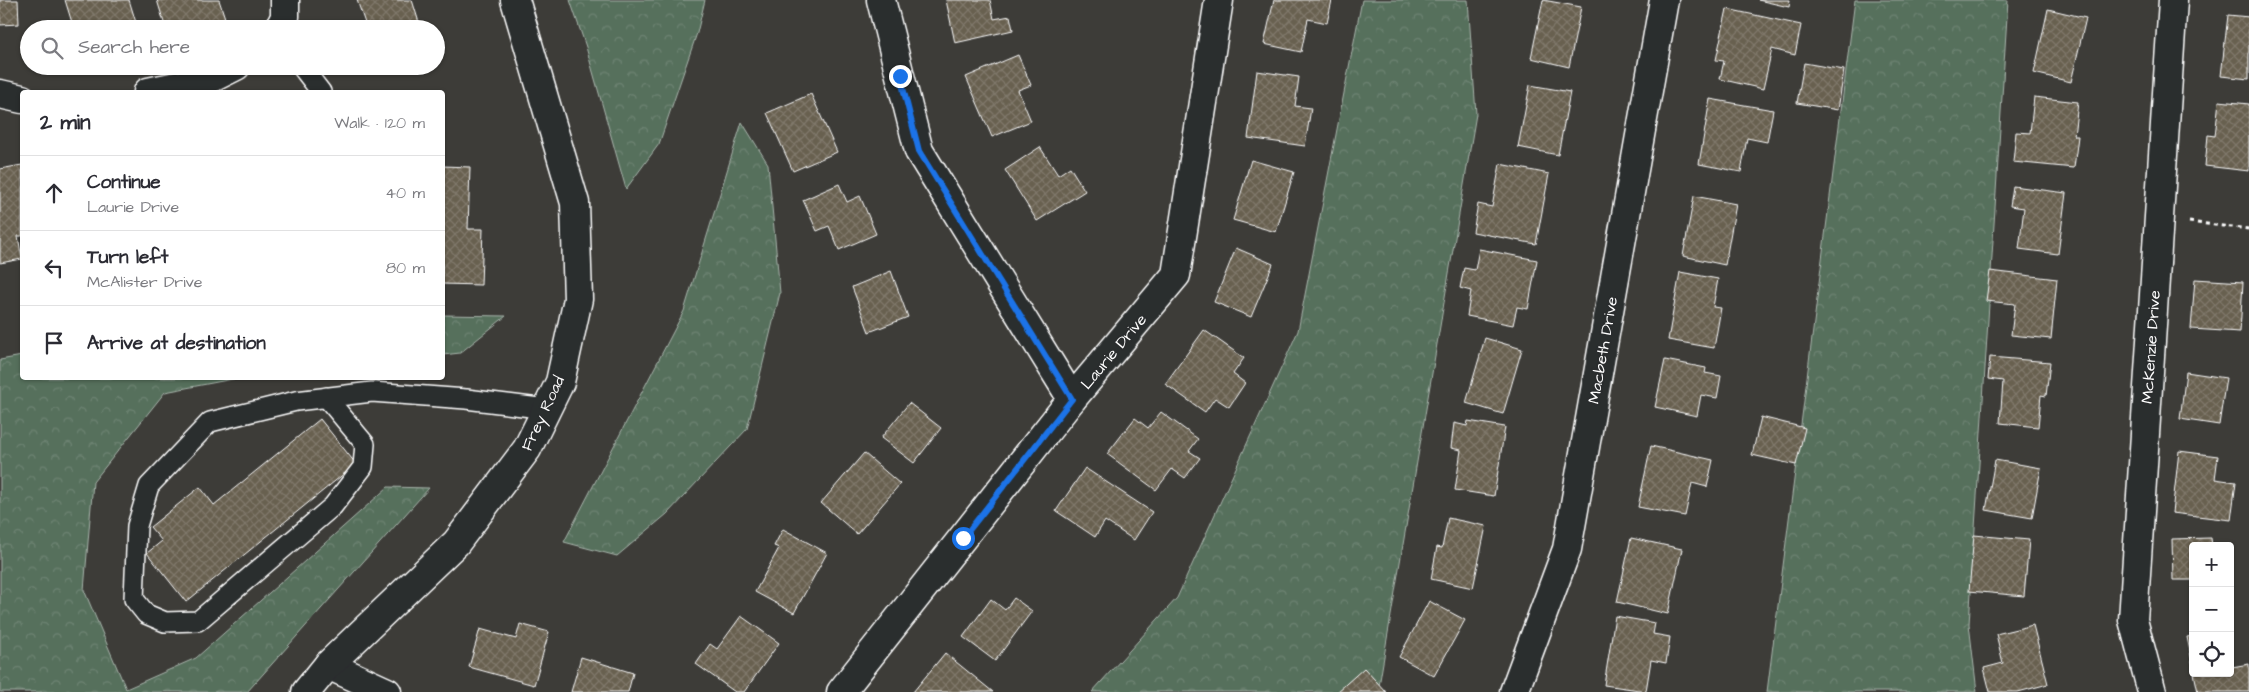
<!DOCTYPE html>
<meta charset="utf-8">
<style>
body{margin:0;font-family:"Architects Daughter",sans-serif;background:#f7f7f7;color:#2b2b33}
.controls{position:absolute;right:15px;bottom:15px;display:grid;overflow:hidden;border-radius:5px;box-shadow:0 1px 4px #0004}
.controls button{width:45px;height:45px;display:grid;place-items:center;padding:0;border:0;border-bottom:1px solid #e1e1e2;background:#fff;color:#2b2b33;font:25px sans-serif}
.stop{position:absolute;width:15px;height:15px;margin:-11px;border:4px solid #1a73e8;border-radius:50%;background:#fff}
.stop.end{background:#1a73e8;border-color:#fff;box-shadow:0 1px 5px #0008}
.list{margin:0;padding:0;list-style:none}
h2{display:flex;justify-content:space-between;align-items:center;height:65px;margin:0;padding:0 20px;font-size:21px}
h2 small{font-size:16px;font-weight:400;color:#7c7c81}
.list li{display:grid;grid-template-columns:32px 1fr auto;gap:15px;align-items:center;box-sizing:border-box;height:75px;padding:0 20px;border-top:1px solid #e1e1e2}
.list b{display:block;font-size:19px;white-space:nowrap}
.list p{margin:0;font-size:16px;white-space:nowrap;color:#7c7c81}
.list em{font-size:16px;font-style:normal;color:#7c7c81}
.icon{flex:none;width:28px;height:28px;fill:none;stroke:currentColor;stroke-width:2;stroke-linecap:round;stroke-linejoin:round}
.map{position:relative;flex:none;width:2249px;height:692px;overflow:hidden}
.search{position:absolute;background:#fff;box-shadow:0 1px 4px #0004;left:20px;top:20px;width:425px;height:55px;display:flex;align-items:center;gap:12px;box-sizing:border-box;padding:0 18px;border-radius:28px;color:#7c7c81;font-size:19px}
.panel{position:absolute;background:#fff;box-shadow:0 1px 4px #0004;left:20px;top:90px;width:425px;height:290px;border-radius:5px}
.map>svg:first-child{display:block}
</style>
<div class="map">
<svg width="2249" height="692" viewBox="0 0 2249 692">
<defs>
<pattern id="forest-crowns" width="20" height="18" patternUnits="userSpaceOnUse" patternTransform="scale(1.25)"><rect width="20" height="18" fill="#566f5c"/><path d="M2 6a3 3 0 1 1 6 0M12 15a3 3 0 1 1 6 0" fill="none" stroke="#6f8574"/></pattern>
<pattern id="building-cross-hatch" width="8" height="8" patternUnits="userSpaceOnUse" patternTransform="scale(1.25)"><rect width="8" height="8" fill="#686050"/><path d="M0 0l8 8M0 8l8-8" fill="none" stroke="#7f786a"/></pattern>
</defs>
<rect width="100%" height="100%" fill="#3d3c38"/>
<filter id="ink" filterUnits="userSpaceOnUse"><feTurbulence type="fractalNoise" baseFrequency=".02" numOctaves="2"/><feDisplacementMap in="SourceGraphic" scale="10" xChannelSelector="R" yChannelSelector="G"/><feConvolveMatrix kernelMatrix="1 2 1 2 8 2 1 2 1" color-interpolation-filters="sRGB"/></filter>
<g filter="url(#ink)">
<!-- forest -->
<g fill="url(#forest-crowns)" stroke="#aab7ae">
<polygon points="570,0 705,0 697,33 659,144 626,189 586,47"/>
<polygon points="1362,0 1468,0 1476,114 1378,692 1092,692 1177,598 1298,331"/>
<polygon points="1855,0 2008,0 1969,624 1977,692 1767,692"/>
<polygon points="742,122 768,164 780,293 747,429 667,514 617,556 564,542 684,311"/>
<polygon points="443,315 506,316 460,353 443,355"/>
<polygon points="22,356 22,378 238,378 165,392 93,482 84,590 126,689 196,658 388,487 429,488 247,692 0,692 0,360"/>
</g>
<!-- building -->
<g fill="url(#building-cross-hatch)" stroke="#fff">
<polygon points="0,0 18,0 19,24 0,25"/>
<polygon points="65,0 129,0 138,29 74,29"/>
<polygon points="157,0 219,0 226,21 200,29 166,29"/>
<polygon points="357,0 412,0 421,29 367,29"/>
<polygon points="946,0 990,0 994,19 1010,16 1013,30 955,43"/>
<polygon points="1274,0 1332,0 1327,23 1308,19 1301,52 1264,44"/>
<polygon points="1543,0 1581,7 1569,67 1531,58"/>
<polygon points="1758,0 1790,0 1789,7"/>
<polygon points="1727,9 1801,25 1795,55 1772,49 1763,89 1720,79 1724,61 1716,60"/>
<polygon points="2048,9 2086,18 2071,82 2034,73"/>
<polygon points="2228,15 2249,17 2249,79 2221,76"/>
<polygon points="1018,55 1031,85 1018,90 1031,121 992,137 966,77"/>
<polygon points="1804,63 1844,70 1838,110 1797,103"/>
<polygon points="1257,71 1299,77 1295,106 1311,108 1305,146 1248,138"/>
<polygon points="1530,85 1570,92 1558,155 1518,147"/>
<polygon points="811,94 837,152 793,171 767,113"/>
<polygon points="2034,97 2078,102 2074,136 2078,136 2074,168 2013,162 2016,132 2030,133"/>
<polygon points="1710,99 1773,110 1767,142 1747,138 1741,172 1699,164"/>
<polygon points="2219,101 2249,104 2249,171 2205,166 2208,135 2215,136"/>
<polygon points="1040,147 1058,175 1070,167 1085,191 1037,221 1005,170"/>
<polygon points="1251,160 1294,172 1276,232 1233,220"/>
<polygon points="1500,164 1549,174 1536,244 1473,232 1478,204 1492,207"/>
<polygon points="22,165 22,236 18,236 22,259 0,263 0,169"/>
<polygon points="442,166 470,167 468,229 483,229 481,285 442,284"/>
<polygon points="839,184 847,202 860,196 876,234 839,250 829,226 817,231 803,200"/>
<polygon points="2013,186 2066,193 2058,254 2019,249 2024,208 2010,206"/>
<polygon points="1694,196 1736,204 1725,265 1683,256"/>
<polygon points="1236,248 1273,264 1251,317 1214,302"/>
<polygon points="1479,249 1537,260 1528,309 1517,307 1513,325 1467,316 1471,291 1460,288 1464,268 1475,270"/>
<polygon points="891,271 908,317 869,332 852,287"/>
<polygon points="1990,271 2057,279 2051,339 2011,335 2015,304 1986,301"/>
<polygon points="1680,272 1718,279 1713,307 1721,308 1714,348 1668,340"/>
<polygon points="2195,279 2243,282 2240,332 2191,329"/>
<polygon points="1204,330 1244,358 1233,374 1245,383 1229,407 1215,398 1205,412 1165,384"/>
<polygon points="1485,338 1522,349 1503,414 1466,403"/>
<polygon points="1990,357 2050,362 2046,396 2041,395 2038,427 2000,423 2003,381 1988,379"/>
<polygon points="1665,360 1706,368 1705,373 1721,376 1717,398 1701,395 1697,416 1655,407"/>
<polygon points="2186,372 2226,378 2219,425 2180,419"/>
<polygon points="909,403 941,428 914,463 881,438"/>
<polygon points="1161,412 1198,439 1189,451 1200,458 1185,478 1172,469 1156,490 1107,454 1135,418 1148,428"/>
<polygon points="1761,417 1805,428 1796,465 1752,455"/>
<polygon points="320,419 356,464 186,602 147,553 162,541 150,527 200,487 214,505"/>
<polygon points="1468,421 1505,427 1494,496 1455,490 1461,450 1451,448 1454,423 1467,426"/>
<polygon points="1651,446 1713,460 1707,487 1692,483 1685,516 1638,507"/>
<polygon points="2179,451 2218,456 2215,479 2236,482 2231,520 2172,513"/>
<polygon points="864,453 900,484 857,534 821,503"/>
<polygon points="1995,460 2041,468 2032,518 1986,510"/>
<polygon points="1085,468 1152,512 1134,540 1105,521 1095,537 1056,511"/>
<polygon points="1448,518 1486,526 1473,588 1431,579 1437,547 1442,548"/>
<polygon points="783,529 827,553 794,613 755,592 779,548 774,546"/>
<polygon points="1974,535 2029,540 2024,596 1969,591"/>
<polygon points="1631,538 1682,549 1668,614 1617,602"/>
<polygon points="2211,538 2212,546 2193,546 2193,580 2173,580 2172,539"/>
<polygon points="1014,598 1032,611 995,661 963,637 991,599 1005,610"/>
<polygon points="1429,601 1465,620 1434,676 1399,657"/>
<polygon points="741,616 779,643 744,692 735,692 696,664 710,644 717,649"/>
<polygon points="1615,616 1655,623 1653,634 1670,637 1666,663 1651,660 1646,691 1604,685"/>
<polygon points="520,624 549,632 534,685 469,667 480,629 516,639"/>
<polygon points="2033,625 2048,684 2018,692 1990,692 1984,668 2003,663 1996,634"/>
<polygon points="2193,636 2193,666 2187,637"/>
<polygon points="945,653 993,692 913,692"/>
<polygon points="581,657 633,673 628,692 571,692"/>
<polygon points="2230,661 2232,667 2249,664 2249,692 2198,692 2194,673 2230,673"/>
<polygon points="1364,668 1386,692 1337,692"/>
</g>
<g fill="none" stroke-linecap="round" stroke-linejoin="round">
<!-- service casing -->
<g stroke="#fff" stroke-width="22">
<g id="service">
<polyline points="301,66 321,92"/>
<polyline points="326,397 365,444 363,467 333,506 198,621 165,622 146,614 134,599 137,526 149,486 210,422 296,401 372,392 466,399 547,409"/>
</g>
</g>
<!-- minor casing -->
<g stroke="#fff" stroke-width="31">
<g id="minor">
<polyline points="881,0 919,151 1072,399"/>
<polyline points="279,29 285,17 285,0"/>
<polyline points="148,92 210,79 236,66"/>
<polyline points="0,94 22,99"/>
<polyline points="328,665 387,692"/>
<polyline points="841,692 1072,399 1176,275 1219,0"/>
<polyline points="1514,692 1567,549 1664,0"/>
<polyline points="2152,692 2133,620 2173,0"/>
</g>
</g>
<!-- tertiary casing -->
<g stroke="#fff" stroke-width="31">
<polyline id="tertiary" points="306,692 328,665 456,543 527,449 560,382 578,299 575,203 515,0"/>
</g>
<!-- path -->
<polyline stroke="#fff" stroke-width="3" stroke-dasharray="4 4" stroke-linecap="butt" points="2189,222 2249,229"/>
<!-- service -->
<use href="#service" stroke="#2a2d2e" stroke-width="19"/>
<!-- minor -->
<use href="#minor" stroke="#2a2d2e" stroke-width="28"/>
<!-- tertiary -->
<use href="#tertiary" stroke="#2a2d2e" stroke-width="28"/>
</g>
</g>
<g fill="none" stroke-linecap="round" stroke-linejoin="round" filter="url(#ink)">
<!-- route -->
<polyline stroke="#1a73e8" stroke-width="6" points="900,76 919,151 1072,399 963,538"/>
</g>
<g text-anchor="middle" stroke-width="4" stroke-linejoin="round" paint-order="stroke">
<!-- street labels -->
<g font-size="16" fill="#fff" stroke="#2a2d2e">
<text transform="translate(2150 347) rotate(-86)" y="6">McKenzie Drive</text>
<text transform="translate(1602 350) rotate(-80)" y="6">Macbeth Drive</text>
<text transform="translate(1113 351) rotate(-50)" y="6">Laurie Drive</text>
<text transform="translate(542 413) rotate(-65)" y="6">Frey Road</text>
</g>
</g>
</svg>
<div class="controls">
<button>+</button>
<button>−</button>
<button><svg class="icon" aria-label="locate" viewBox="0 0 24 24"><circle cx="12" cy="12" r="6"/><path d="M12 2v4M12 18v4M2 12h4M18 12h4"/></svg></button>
</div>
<div class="stop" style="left:963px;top:538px"></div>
<div class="stop end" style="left:900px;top:76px"></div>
<div class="search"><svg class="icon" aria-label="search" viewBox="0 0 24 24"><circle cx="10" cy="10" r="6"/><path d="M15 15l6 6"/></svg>Search here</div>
<section class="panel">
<h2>2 min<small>Walk · 120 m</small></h2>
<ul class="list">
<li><svg class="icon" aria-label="ahead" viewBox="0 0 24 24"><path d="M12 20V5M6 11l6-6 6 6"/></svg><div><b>Continue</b><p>Laurie Drive</p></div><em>40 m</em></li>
<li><svg class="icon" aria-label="left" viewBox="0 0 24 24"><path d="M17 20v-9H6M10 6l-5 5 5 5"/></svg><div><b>Turn left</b><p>McAlister Drive</p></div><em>80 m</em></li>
<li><svg class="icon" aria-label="arrive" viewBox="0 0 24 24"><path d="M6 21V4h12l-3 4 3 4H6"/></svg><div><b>Arrive at destination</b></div></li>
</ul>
</section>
</div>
